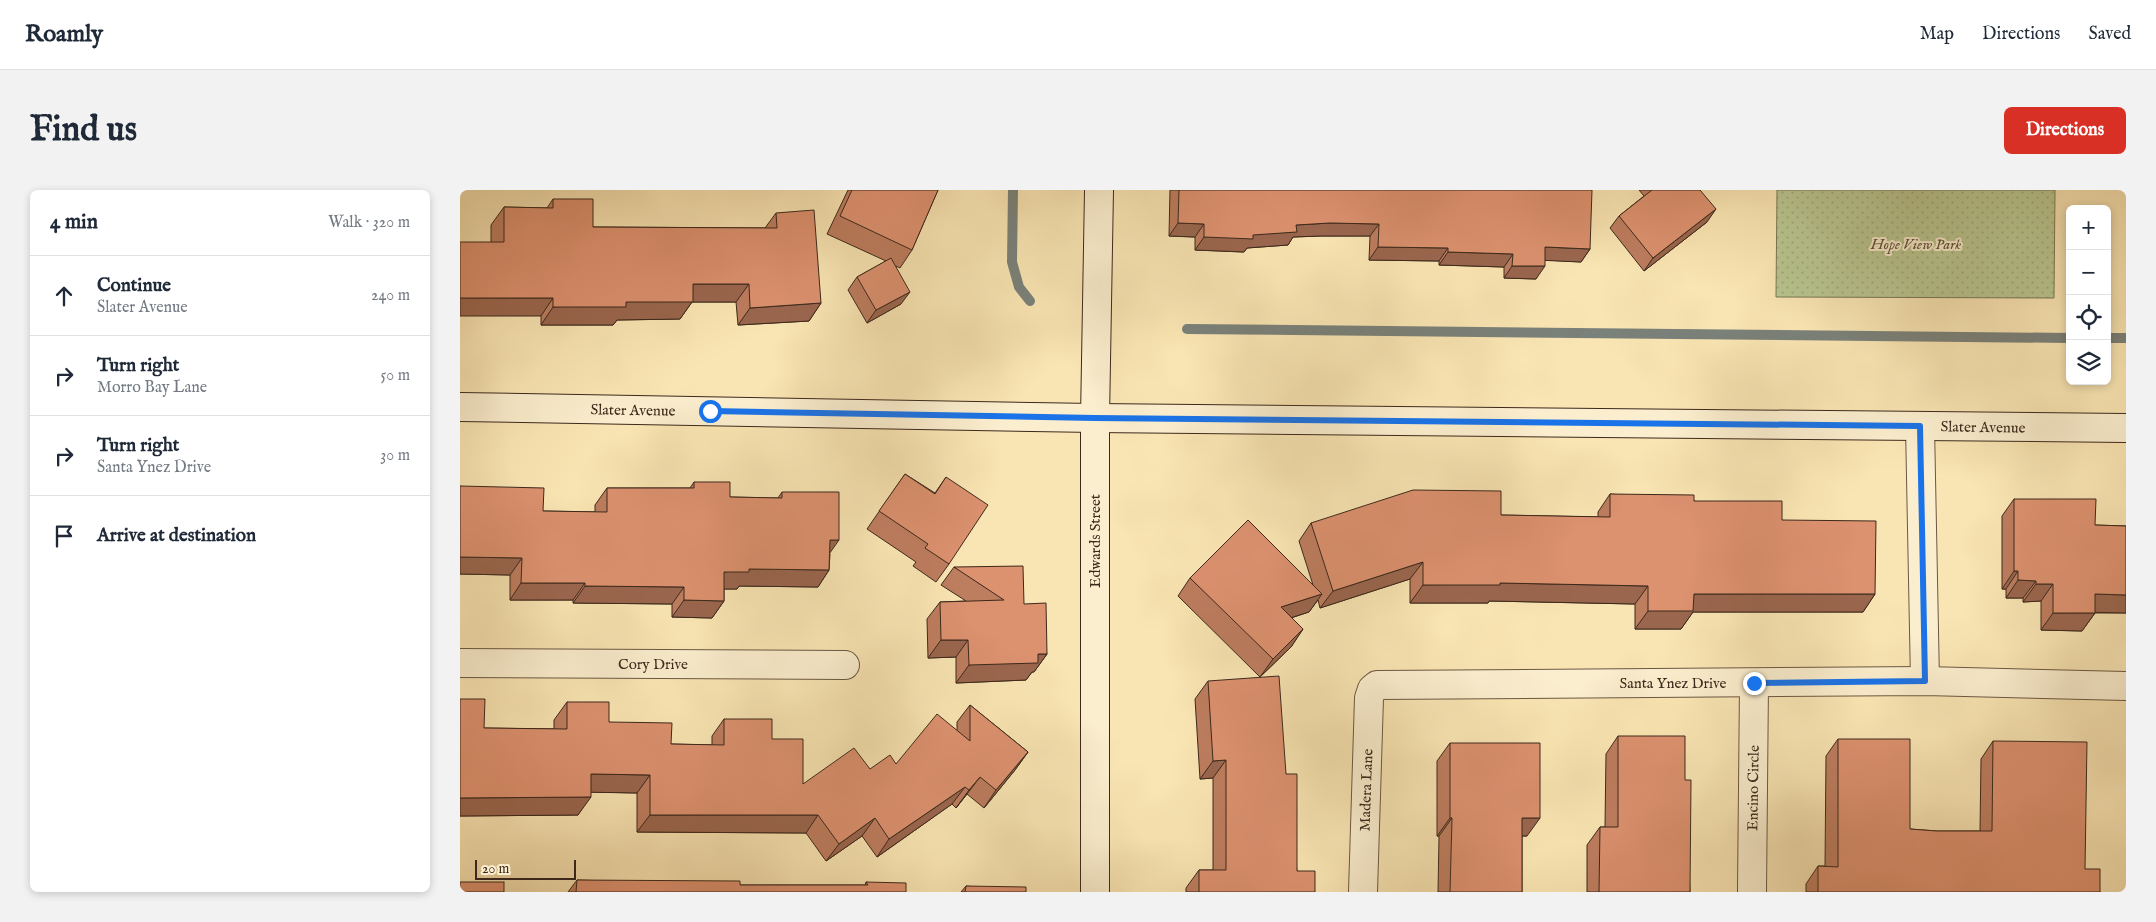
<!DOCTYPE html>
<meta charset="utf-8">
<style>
body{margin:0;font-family:"IM FELL English",serif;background:#f2f2f3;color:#1f2937}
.controls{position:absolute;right:15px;top:15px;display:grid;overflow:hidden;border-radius:8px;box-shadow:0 2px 8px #0003}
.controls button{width:45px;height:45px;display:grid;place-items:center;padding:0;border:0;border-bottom:1px solid #e0e1e3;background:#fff;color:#1f2937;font:25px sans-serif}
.scale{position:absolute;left:15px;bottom:12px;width:101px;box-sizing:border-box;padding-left:5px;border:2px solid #3c291c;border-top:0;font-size:14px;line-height:18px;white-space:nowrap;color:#3c291c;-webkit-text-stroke:4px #fbeece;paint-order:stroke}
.stop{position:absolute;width:15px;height:15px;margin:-11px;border:4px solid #1a73e8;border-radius:50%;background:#fff}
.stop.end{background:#1a73e8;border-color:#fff;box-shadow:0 1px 5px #0008}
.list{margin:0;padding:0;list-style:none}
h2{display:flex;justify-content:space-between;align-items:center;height:65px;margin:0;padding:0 20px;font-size:21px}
h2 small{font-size:16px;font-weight:400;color:#747a83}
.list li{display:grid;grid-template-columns:32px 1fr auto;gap:15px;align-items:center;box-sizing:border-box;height:80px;padding:0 20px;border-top:1px solid #e0e1e3}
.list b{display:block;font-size:19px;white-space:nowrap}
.list p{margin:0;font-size:16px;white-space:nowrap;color:#747a83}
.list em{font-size:16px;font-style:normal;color:#747a83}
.icon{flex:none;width:28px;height:28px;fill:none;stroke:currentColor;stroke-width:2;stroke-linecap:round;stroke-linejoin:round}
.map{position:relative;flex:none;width:1666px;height:702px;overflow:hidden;border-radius:8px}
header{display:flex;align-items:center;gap:30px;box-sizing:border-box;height:70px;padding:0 25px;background:#fff;border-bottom:1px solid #e0e1e3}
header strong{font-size:24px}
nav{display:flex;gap:28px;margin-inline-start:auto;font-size:18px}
.intro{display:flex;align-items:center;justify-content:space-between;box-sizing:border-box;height:120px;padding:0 30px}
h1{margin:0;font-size:35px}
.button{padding:12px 22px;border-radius:8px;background:#d93025;color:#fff;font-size:18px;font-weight:700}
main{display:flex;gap:30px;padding:0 30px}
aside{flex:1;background:#fff;border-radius:8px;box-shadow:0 2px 8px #0003}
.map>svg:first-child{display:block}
</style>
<header>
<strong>Roamly</strong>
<nav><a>Map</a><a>Directions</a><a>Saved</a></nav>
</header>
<div class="intro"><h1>Find us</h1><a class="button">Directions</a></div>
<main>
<aside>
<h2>4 min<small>Walk · 320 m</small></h2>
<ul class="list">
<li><svg class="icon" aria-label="ahead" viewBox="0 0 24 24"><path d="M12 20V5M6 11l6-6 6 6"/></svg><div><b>Continue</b><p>Slater Avenue</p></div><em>240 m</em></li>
<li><svg class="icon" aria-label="right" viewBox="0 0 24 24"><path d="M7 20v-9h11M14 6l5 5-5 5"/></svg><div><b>Turn right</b><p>Morro Bay Lane</p></div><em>50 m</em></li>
<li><svg class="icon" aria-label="right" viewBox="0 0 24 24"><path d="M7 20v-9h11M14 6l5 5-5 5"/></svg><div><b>Turn right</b><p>Santa Ynez Drive</p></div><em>30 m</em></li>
<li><svg class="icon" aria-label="arrive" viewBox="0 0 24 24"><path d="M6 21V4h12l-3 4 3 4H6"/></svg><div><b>Arrive at destination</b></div></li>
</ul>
</aside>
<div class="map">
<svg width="1666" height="702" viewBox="0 0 1666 702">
<defs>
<pattern id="grass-dots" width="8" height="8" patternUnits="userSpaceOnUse" patternTransform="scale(1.25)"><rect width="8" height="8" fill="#b9c690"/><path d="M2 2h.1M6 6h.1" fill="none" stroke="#a0aa7c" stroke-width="1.8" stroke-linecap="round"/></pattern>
</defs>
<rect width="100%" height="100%" fill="#f9e5b3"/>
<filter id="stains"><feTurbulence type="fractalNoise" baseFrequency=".004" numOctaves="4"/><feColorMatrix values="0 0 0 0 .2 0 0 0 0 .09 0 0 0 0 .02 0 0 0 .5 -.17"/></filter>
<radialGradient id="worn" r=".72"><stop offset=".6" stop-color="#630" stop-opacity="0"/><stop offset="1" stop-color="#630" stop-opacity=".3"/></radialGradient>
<!-- grass -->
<polygon fill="url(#grass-dots)" stroke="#7a7856" points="1317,0 1595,0 1594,108 1316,107"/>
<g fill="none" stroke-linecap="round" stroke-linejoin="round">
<!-- stream -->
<g stroke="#7a817a" stroke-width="10">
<polyline points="553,0 552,72 559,97 570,111"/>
<polyline points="727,139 1610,148"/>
<polyline points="1647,148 1666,148"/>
</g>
<!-- street casing -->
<g stroke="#6b5842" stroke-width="30">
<g id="street">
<polyline points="1460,236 1465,491"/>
<polyline points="0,473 385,475"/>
<polyline points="903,702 909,508 912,499 917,495 1465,491 1666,496"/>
<polyline points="1292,702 1294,493"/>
</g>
</g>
<!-- secondary casing -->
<g stroke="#3c291c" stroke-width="30">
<g id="secondary">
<polyline points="0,217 635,228 1666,238"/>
<polyline points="635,702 635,228 639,0"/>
</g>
</g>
<!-- street -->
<use href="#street" stroke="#fbeece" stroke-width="28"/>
<!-- secondary -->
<use href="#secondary" stroke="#fbeece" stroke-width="28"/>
</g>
<!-- wall -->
<g fill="#bd7d5f" stroke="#3c291c">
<polygon points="388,0 478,0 452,60 440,78 436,76 441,114 407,133 388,100 397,87 426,71 367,44"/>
<polygon points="710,0 1115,0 1130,59 1121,72 1085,70 1076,89 1044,88 1044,77 979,75 979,71 909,70 910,46 861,46 833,47 828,55 787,58 784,62 735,60 735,47 709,46"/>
<polygon points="1179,0 1240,0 1247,32 1184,81 1150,38 1159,26 1184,6"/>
<polygon points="93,9 133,37 305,38 316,23 361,113 349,131 278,135 276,112 232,112 220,129 157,130 153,135 81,135 81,126 31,52 31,35 44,17 87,18"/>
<polygon points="445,284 475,303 486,287 489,374 476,392 453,376 456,372 407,339"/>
<polygon points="234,292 270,307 318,308 322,302 370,364 369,380 358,397 279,396 277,399 264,399 264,411 252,428 212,427 212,414 113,413 113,410 50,410 50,385 0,384 0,296 83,321 135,322 135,315 147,298 230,298"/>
<polygon points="1150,304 1234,311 1322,330 1415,404 1403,422 1233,422 1221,439 1175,439 1175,414 1029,411 1028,413 950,413 950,389 860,418 858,410 849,422 831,428 843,439 831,457 800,487 718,406 730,388 853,395 839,351 851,333 1041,325 1138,327 1138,322"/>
<polygon points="1554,309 1635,335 1666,336 1666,423 1635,423 1622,441 1581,440 1581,411 1563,412 1563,408 1546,408 1546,399 1542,399 1542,326"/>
<polygon points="494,377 564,414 587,464 574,482 572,482 566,490 496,493 496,467 468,468 467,429 480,412 506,411 481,395"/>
<polygon points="748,491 826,584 837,681 855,702 726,702 726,698 739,680 753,680 753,588 740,589 735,509"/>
<polygon points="0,509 24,538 94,539 94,530 107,512 149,532 211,554 252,555 252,546 264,529 312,549 343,594 436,574 497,541 497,532 510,515 568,562 555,580 524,618 507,604 496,618 492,614 417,667 402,646 366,671 346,643 177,642 177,603 131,602 118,625 0,626"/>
<polygon points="1158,546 1225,590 1230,702 1127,702 1127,655 1140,637 1145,637 1146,564"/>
<polygon points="1378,549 1450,639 1477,641 1520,641 1521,569 1533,551 1625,679 1640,702 1346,702 1346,694 1358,676 1365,676 1366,566"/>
<polygon points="990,553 1067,646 1062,646 1062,702 978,702 979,646 977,646 977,571"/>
<polygon points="117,690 280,695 405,695 406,692 446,702 108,702"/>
<polygon points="506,696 566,702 501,702"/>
</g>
<!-- shaded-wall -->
<g fill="#9a664e" stroke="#3c291c">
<polygon points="1256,19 1247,32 1184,81 1193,68"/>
<polygon points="718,33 744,34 735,47 709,46"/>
<polygon points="870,33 919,34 910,46 861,46 833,47 828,55 787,58 784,62 735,60 744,47 793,45 836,35"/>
<polygon points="918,57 988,58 979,71 909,70"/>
<polygon points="1085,57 1130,59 1121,72 1076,70"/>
<polygon points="988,62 1053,64 1044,77 979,75"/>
<polygon points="1052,76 1085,76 1076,89 1044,88"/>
<polygon points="233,94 289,94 276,112 232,112 220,129 157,130 153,135 81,135 93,117 166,112"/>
<polygon points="450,102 441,114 407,133 416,120"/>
<polygon points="0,108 93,108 81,126 0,126"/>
<polygon points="361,113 349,131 278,135 290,118"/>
<polygon points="370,350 379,350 367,367"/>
<polygon points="0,367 62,368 50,385 0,384"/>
<polygon points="963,372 950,389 860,418 873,401"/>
<polygon points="289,379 369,380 358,397 279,396 277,399 252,399 264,382"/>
<polygon points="1554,381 1558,381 1546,399 1542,399"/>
<polygon points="1558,390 1576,391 1563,408 1546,408"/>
<polygon points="61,393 125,393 113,410 50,410"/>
<polygon points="1040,393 1188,396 1175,414 1029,411 1028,413 950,413 963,395"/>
<polygon points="1576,394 1593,394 1581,411 1563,412"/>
<polygon points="125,396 224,397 212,414 113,413"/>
<polygon points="862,404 849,422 808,435 821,417"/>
<polygon points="1234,404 1415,404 1403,422 1233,422 1221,439 1175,439 1188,421"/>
<polygon points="1635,404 1666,405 1666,423 1622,422"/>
<polygon points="224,410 264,411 252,428 212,427"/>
<polygon points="1593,423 1635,423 1622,441 1581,440"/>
<polygon points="843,439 831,457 800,487 813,469"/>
<polygon points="481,450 508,450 496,467 468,468"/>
<polygon points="578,464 587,464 574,482 572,482 566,490 496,493 509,475"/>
<polygon points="568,562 555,580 524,618 536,600"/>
<polygon points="766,570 753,588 740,589 753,571"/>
<polygon points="131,584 190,585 177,603 118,602"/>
<polygon points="520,587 507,604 496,618 509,600"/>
<polygon points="505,597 492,614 417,667 429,649"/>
<polygon points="131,607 118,625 0,626 0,608"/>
<polygon points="190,625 358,625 346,643 177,642"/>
<polygon points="415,628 402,646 366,671 379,654"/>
<polygon points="990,628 992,628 979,646 977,646"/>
<polygon points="1062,628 1080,628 1067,646 1050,646"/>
</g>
<!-- building -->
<g fill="#dc916f" stroke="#3c291c">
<polygon points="392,0 478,0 452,60 380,26"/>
<polygon points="719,0 1132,0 1130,59 1085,57 1085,76 1052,76 1053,64 988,62 988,58 918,57 919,34 870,33 836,35 837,42 793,45 793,49 744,47 744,34 718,33"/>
<polygon points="1192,0 1240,0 1256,19 1193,68 1159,26"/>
<polygon points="93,9 133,9 133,37 317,38 316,23 354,20 361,113 290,118 289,94 233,94 233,112 166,112 166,117 93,117 93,108 0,108 0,52 44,52 44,17 93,18"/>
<polygon points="431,68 450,102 416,120 397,87"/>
<polygon points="445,284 475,304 486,287 528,315 489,374 465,358 468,354 419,321"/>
<polygon points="234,292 270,292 270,307 322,308 322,302 379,302 379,350 370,350 369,380 289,379 289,382 264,382 264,411 224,410 224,397 125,396 125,393 61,393 62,368 0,367 0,296 84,298 83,321 147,322 147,298 234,298"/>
<polygon points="953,300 1041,301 1041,325 1150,327 1150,304 1234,305 1234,311 1322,311 1322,330 1416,331 1415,404 1234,404 1233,421 1188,421 1188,396 1040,393 1040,395 963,395 963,372 873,401 851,333"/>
<polygon points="1554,309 1636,309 1635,335 1666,336 1666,405 1635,404 1635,423 1593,423 1593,394 1576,394 1576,391 1558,390 1558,381 1554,381"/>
<polygon points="788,330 862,404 821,417 843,439 813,469 730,388"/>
<polygon points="563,376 564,414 586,413 587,464 578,464 578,473 509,475 508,450 481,450 480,412 544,410 494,377"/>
<polygon points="819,486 826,584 837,584 837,681 855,681 855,702 739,702 739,680 766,680 766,570 753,571 748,491"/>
<polygon points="0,509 25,509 24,538 107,539 107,512 149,512 149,532 212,533 211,554 264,555 264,529 312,529 312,549 343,549 343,594 394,558 410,579 430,565 436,574 477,524 510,551 510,515 568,562 536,600 520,587 509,600 505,597 429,649 415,628 379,654 358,625 190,625 190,585 131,584 131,607 0,608"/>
<polygon points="1158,546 1225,546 1225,590 1231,590 1230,702 1139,702 1140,637 1158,637"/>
<polygon points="1378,549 1450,549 1450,639 1477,641 1532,641 1533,551 1627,552 1625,679 1640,679 1640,702 1358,702 1358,676 1378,677"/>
<polygon points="990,553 1080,553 1080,628 1062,628 1062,702 990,702 992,628 990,628"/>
<polygon points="117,690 280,691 280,695 408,695 406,692 446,693 446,702 116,702"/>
<rect x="0" y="692" width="44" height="10"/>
<polygon points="506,696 566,697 566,702 505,702"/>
</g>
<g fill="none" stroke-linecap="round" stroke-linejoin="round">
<!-- route -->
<polyline stroke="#1a73e8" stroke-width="6" points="250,221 635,228 1460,236 1465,491 1294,493"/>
</g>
<g text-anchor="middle" stroke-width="4" stroke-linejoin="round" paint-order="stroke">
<!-- park labels -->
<g font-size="15" font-style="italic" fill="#5b5039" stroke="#fbeece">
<text x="1456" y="59">Hope View Park</text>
</g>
<!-- street labels -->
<g font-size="15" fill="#3c291c" stroke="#fbeece">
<text transform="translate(173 220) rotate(1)" y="5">Slater Avenue</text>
<text transform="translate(1523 237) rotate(1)" y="5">Slater Avenue</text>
<text transform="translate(635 351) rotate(-90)" y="5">Edwards Street</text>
<text x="193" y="479">Cory Drive</text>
<text x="1213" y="498">Santa Ynez Drive</text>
<text transform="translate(1293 598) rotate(-89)" y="5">Encino Circle</text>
<text transform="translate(906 600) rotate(-88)" y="5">Madera Lane</text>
</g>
</g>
<rect width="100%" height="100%" filter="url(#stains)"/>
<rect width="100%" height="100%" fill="url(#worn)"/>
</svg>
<div class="controls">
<button>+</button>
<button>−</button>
<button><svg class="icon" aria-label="locate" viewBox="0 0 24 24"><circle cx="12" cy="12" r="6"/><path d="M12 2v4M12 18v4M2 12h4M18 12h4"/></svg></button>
<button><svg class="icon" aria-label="layers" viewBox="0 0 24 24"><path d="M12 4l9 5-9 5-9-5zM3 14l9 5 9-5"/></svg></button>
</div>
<div class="scale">20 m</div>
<div class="stop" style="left:250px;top:221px"></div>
<div class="stop end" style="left:1294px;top:493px"></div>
</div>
</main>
